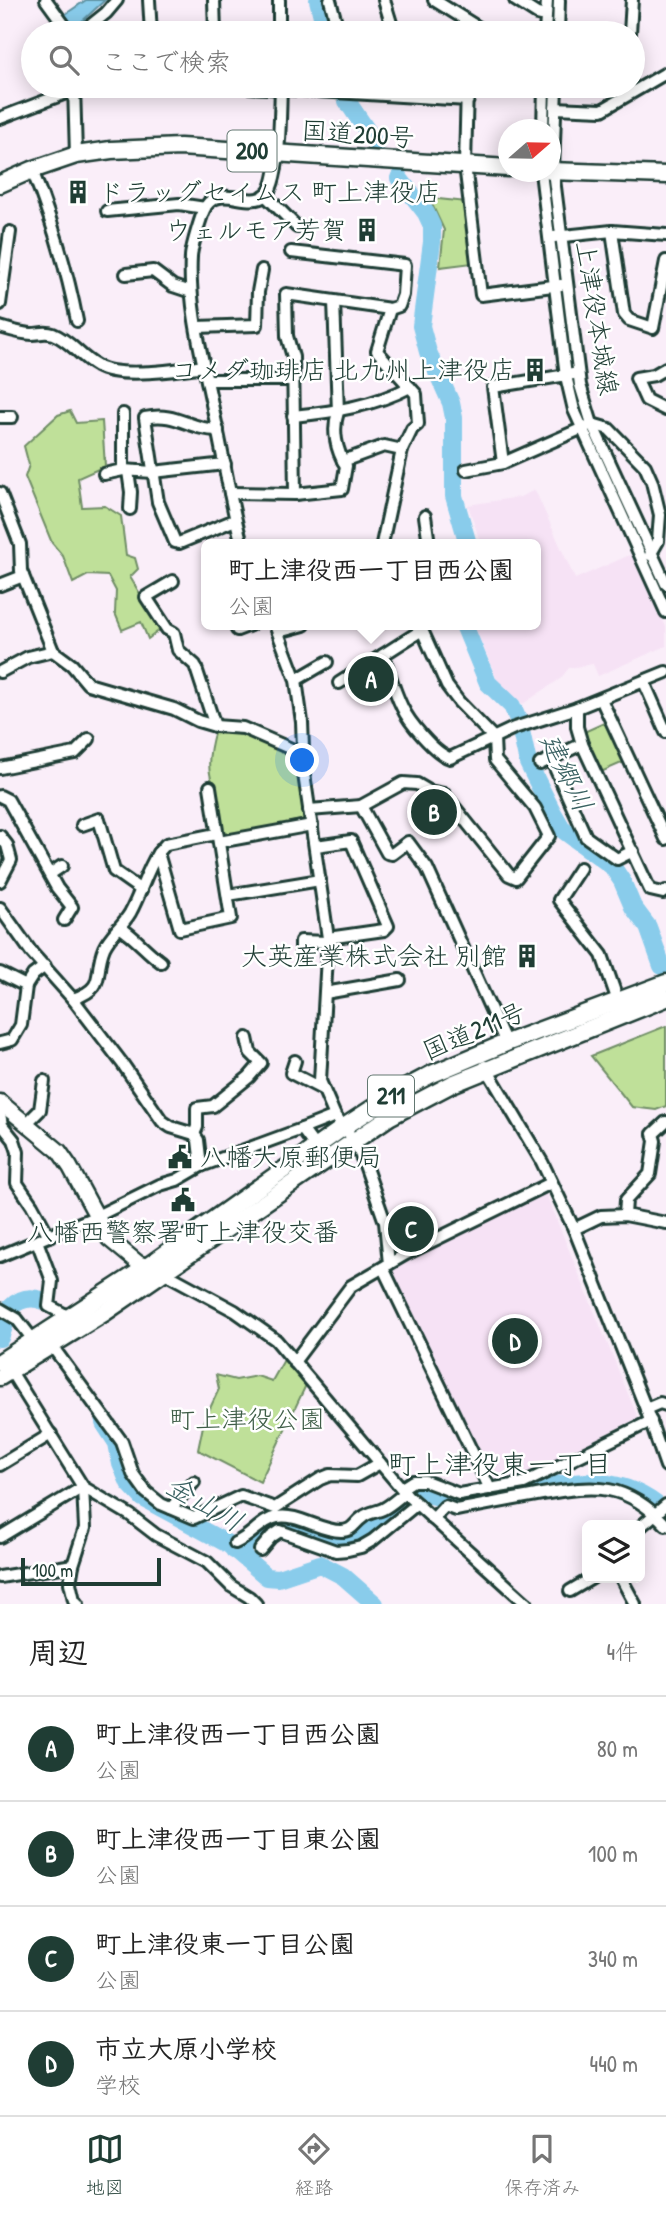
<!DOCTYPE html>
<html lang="ja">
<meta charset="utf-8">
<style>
body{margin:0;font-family:"Patrick Hand","Klee One",sans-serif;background:#f6f6f6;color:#222}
.controls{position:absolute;right:21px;bottom:21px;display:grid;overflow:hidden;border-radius:10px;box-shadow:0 4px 18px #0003}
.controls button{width:63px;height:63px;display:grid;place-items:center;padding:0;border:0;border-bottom:2px solid #e0e0e0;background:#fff;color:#222;font:35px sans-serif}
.compass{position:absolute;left:498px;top:119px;width:63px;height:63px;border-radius:50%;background:#fff;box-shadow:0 4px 18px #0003;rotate:70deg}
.scale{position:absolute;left:21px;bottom:18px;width:140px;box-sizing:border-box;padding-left:7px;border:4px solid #1f3d34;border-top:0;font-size:19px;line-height:24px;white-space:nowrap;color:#1f3d34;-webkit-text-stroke:5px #fff;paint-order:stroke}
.you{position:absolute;left:303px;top:761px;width:24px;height:24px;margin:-18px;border:5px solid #fff;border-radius:50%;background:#1a73e8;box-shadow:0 0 0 10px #1a73e833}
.badge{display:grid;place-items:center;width:46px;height:46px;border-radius:50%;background:#1f3d34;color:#fff;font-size:23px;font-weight:700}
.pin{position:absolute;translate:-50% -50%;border:4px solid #fff;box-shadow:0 2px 7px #0006}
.popup{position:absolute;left:201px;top:539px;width:340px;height:91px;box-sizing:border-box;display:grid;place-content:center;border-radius:10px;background:#fff;filter:drop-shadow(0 2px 5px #0005);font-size:23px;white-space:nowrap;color:#767676}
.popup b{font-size:26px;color:#222}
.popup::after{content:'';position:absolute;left:50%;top:100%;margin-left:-14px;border:14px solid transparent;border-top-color:#fff}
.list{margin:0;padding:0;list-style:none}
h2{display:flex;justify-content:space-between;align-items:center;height:91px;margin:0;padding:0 28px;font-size:30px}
h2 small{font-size:23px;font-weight:400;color:#767676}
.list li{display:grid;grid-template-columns:46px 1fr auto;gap:21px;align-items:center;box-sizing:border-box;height:105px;padding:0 28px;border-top:2px solid #e0e0e0}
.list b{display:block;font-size:26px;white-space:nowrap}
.list p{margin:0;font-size:23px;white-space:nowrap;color:#767676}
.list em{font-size:23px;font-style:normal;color:#767676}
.icon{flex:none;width:38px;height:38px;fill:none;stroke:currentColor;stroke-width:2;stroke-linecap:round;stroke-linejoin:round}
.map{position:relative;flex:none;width:666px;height:1604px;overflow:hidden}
.search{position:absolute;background:#fff;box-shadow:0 4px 18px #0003;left:21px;right:21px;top:21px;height:77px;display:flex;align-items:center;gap:18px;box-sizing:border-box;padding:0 24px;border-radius:38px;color:#767676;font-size:26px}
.sheet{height:511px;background:#fff}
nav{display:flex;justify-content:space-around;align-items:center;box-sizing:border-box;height:98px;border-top:2px solid #e0e0e0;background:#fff;font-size:19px;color:#767676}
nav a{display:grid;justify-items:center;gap:4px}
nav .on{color:#1f3d34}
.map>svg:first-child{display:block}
</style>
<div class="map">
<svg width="666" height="1604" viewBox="0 0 666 1604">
<rect width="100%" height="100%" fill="#faeef9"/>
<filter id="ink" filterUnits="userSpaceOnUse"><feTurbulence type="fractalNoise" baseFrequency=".0143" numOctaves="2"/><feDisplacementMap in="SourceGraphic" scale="14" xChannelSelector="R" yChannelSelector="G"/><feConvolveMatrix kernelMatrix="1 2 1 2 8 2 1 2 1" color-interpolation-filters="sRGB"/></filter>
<g filter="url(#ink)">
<!-- built -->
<g fill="#f6e2f5">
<polygon points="535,490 575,579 632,554 666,627 666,646 598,676 593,664 569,668 560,679 523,704 502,688 498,682 474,625 536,625 536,544 481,544 468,505 520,497"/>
<polygon points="546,1194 638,1418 530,1472 493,1481 392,1277 394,1266 531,1196"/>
</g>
<!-- green -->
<g fill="#bfe099" stroke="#6f8e66" stroke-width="2">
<polygon points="429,198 466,202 473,263 440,267 444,230"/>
<polygon points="70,411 76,423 102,421 105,466 78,478 82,507 105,506 121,516 126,555 135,558 138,569 130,577 161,629 148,639 141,622 122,630 115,613 116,591 108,576 88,575 73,583 63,556 52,543 25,477 29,465 24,446 58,415"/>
<polygon points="382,663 387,677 359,697 354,681"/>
<polygon points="606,722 624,762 601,772 584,732"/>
<path d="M215,730L240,732L298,758V778L305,819L223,838L215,787C205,772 210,747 215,730Z"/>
<polygon points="666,1026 666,1106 656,1110 632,1107 591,1056"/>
<polygon points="421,1207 435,1236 397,1255 392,1254 389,1222"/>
<polygon points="285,1358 306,1385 260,1482 198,1450 204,1421 219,1389 216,1375 236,1380 257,1376 272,1381"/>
</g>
<!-- water -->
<polygon fill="#89cceb" stroke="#5f93a2" stroke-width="2" points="86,0 105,0 78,25 61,33 38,33"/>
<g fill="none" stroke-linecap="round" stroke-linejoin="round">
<!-- river -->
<g stroke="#89cceb" stroke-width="18">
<polyline points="318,0 326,33"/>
<polyline points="342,86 347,101 376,144"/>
<polyline points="399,178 426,213 432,226 432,242 421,326 428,352 451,403 454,418 454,496 468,544"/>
<polyline points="464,625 488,683 512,706 519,722 528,763 552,811 563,830 612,866 622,881 633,907 648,927 662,966"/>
<path d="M10,1308C20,1298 31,1296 44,1301"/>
<polyline points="0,1338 7,1318"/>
<polyline points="104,1423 117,1443 121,1464 129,1483 143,1498 228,1544 267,1577 278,1578 320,1564 343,1576 375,1604"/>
<path d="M234,1550C247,1546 255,1536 267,1530C290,1518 320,1536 343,1544C350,1543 357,1542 363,1537C366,1534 366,1530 369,1528C372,1526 376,1527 379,1525C393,1517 403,1501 418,1496C433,1490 445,1503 459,1502C527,1498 595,1458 657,1505"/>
</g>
<!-- minor casing -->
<g stroke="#1f3d34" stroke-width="16">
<g id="minor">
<polyline points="46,0 70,33"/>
<polyline points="149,0 151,33"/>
<polyline points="214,0 215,33"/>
<polyline points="279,0 279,33"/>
<polyline points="330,0 339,33"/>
<polyline points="384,0 394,33"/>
<polyline points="434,0 487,33"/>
<polyline points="515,0 537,14 546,16"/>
<polyline points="81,33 106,13 117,0"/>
<polyline points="545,33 547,0"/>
<polyline points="558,33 559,0"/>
<polyline points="630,33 632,0"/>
<polyline points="74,86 76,155"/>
<polyline points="232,86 468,100"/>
<polyline points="467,86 465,165 481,295 561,285"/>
<polyline points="556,86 553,171 580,385 592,424 666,584"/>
<polyline points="555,108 602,110 666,73"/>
<polyline points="0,118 74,90 113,86"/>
<polyline points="543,130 544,86"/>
<path d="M32,170C52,220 67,269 77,321"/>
<polyline points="541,172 566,376 574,410 666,612"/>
<polyline points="265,195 297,227"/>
<polyline points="107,211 179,204 205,208"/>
<polyline points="612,231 624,314 629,320 653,328 666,261"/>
<polyline points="554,237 612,231 666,235"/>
<polyline points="291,252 405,265 403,295 399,306 390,309 377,351 416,394 418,424 412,429 402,450 384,446 343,461"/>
<polyline points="126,274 153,271 173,286 191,292"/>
<polyline points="0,304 10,232"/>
<path d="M0,327C10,330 22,334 32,334C40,334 45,331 53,334C71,341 80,357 97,366C119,379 178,370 204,366"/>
<polyline points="197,327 257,325 258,292 262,270"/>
<polyline points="666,368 654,375 636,378 646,400 666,410"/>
<polyline points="207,380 293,380"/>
<polyline points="123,414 123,470"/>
<path d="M293,416C334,412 374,406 410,387"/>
<polyline points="0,417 12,417"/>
<path d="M218,430C189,430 177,411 145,418L158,502L175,542L179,543L235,520"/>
<polyline points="503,463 493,387 573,374"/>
<polyline points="466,470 503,463 592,424 609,429 645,466 652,482 660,515 658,541 650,555"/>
<polyline points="128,471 131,492 130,509"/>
<polyline points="104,474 123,470 153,472 225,464"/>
<polyline points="0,493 20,544 21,571 53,651 72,665 88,684 174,709 198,721 215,726 243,728 303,754"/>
<path d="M230,493L295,494L342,489L346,466C336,450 332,430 338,412L334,301"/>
<polyline points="295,494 293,357 287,336 286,294 390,309"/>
<polyline points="425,516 429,544"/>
<path d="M242,544C230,502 224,458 214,414C204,363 188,309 191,257C191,249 202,212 206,206C221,184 248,209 266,195C281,182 280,107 281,86"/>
<polyline points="382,544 402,450"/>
<polyline points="173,581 146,597 167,629 174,633 178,650 195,665 215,726"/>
<polyline points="0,585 23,576"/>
<polyline points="275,625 296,680 302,722 304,774 328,938 320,1081 335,1116 354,1140 365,1165 385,1222 389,1264"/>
<polyline points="237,630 250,625"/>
<polyline points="278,632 304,625"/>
<path d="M383,655C389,672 394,691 402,707C408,721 435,754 450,758L514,728L577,708L666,672"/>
<polyline points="0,672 28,657 53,651"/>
<polyline points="296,680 327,662"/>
<polyline points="644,682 666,732"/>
<polyline points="601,699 666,839"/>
<polyline points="577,708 577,727 582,744 650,890 663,893 666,891"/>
<polyline points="551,759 586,837 617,859 633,851"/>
<polyline points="540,764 582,744"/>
<polyline points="0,768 75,753 89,739"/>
<polyline points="210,787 231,918 180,929 158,853 166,844 216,834"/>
<polyline points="0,796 8,800 57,888 72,907 64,920"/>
<polyline points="361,806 387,853 392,854 408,842 427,868 506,1043"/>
<polyline points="309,810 361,806 403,783 417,784 429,791 444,794 509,875 516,878 549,836 535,808 495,760 494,738 459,702 447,686 422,630 339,683"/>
<polyline points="82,825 99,819 114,871 141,890"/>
<polyline points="0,836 7,845 11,860 0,881"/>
<polyline points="219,842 312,825"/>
<polyline points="316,846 351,841 388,926 384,930 328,938"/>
<polyline points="580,868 559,900 602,955 618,1001"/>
<polyline points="50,874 62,866"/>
<polyline points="228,895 320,880"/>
<polyline points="0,908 32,953 73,999 122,1063 162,1121 171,1127 194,1134 198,1140 201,1166"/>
<path d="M121,928C136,938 146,951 161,962"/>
<polyline points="301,951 301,941 327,942"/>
<polyline points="0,973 26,986 33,975 45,966"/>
<polyline points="325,993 400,980"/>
<path d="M73,999C108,987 93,974 104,948C110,935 123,925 130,913C141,893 146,872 158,853"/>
<polyline points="0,1043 12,1040 21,1025 26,986"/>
<polyline points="295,1061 291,1073 322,1089"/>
<polyline points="485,1066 542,1162 574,1229 646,1409 666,1466"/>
<polyline points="0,1114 2,1125 14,1140 18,1152 17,1183 32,1205 49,1236"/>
<polyline points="27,1123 40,1110 44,1081"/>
<polyline points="302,1129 335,1116"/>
<polyline points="194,1134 197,1127 197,1108 213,1106 249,1077 261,1063 250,1052 247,1038"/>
<polyline points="625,1215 626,1200 650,1174 655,1141 653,1134 666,1122"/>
<polyline points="574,1229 601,1216 625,1215 666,1223"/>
<polyline points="37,1241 52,1281 49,1306 62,1313 66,1320"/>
<polyline points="0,1256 97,1216 160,1185 177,1180 201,1166 288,1134 302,1129 316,1148"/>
<polyline points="383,1268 490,1489"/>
<polyline points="163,1272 235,1311 276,1340 408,1496 527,1604"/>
<polyline points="0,1309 17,1319 34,1341"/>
<polyline points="52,1346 122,1442 133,1474 146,1492 161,1504 194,1518 241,1496 275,1508 320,1479 330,1475 357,1476 380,1463"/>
<polyline points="294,1362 351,1286 406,1254 551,1183"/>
<polyline points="7,1365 83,1487 85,1528 73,1565 70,1583 74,1600 78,1604"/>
<polyline points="646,1409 660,1403 666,1405"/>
<polyline points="0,1465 51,1434"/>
<polyline points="83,1487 130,1515 156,1535 207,1562 231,1586 249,1597 256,1604"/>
<polyline points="402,1488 413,1481 425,1481 459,1494 524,1483 651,1421"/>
<polyline points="171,1508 194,1482"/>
<path d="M433,1519L445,1506L456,1510C484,1505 513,1499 542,1494C595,1485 626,1482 666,1525"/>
<polyline points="640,1527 666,1505"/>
<polyline points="0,1537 83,1487"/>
<path d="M235,1543C251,1537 261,1520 277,1517C298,1513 319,1531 341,1531C353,1531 354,1523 363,1517C369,1512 377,1512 383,1509C391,1505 398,1498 405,1493"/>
<polyline points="260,1550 271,1537 280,1531 336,1551 348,1550 361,1547 373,1540 417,1504"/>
<polyline points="0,1577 73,1565"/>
<polyline points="621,1578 635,1604"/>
<polyline points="570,1591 592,1578"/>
</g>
</g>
<!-- major casing -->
<g stroke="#1f3d34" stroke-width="19">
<polyline id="major" points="0,1102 59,1151 70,1167 109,1239 138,1263 154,1269"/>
</g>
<!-- highway casing -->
<g stroke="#1f3d34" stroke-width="21">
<g id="highway">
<polyline points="550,171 666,175"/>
<polyline points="0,184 32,170 76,155 111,150 180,147 508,168"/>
<polyline points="0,1362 148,1266 344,1127 396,1093 432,1074 506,1043 666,983"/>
<polyline points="0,1377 104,1313 389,1117 452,1084 666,998"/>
</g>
</g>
<!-- minor -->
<use href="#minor" stroke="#fff" stroke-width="10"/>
<!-- major -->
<use href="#major" stroke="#fff" stroke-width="14"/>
<!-- highway -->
<use href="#highway" stroke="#fff" stroke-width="16"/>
</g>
</g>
<!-- icons -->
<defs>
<g id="building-bare" transform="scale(1.89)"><path d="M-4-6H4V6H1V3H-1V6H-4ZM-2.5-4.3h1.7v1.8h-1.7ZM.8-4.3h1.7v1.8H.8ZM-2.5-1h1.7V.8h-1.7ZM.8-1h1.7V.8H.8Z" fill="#1f3d34" stroke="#fff" stroke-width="2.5" paint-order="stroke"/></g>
<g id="civic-bare" transform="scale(1.89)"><path d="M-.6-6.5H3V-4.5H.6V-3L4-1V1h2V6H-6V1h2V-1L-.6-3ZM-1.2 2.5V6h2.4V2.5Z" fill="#1f3d34" stroke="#fff" stroke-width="2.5" paint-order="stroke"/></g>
</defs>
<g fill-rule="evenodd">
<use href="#building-bare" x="78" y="192"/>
<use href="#building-bare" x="367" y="230"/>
<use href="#building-bare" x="535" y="370"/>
<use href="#building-bare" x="527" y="956"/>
<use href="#civic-bare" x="180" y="1157"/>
<use href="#civic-bare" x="183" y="1200"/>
</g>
<g text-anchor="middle" stroke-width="5" stroke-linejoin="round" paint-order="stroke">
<!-- shield labels -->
<g fill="#fff" stroke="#627771" stroke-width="2">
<rect x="227.5" y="130.5" width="49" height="41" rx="5"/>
<rect x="368" y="1075.5" width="46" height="41" rx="5"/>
</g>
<g font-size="24" font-weight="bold" fill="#1f3d34">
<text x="252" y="159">200</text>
<text x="391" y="1104">211</text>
</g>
<!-- street labels -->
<g font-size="26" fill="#1f3d34" stroke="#fff">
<text transform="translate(358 134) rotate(4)" y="9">国道200号</text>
<text transform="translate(597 318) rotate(81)" y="9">上津役本城線</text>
<text transform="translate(474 1031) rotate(-23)" y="9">国道211号</text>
</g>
<!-- poi labels -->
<g font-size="26" fill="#1f3d34" stroke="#fff" text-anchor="end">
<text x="98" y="201" text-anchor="start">ドラッグセイムス 町上津役店</text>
<text x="347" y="239">ウェルモア芳賀</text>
<text x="515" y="379">コメダ珈琲店 北九州上津役店</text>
<text x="507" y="965">大英産業株式会社 別館</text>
<text x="200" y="1166" text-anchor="start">八幡大原郵便局</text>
<text x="183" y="1241" text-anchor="middle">八幡西警察署町上津役交番</text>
</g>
<!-- park labels -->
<g font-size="26" fill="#3f5e48" stroke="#fff">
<text x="247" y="1428">町上津役公園</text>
</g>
<!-- water labels -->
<g font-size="28" font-style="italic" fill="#3a6162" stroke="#fff">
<text transform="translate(567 772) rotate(64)" y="10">建郷川</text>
<text transform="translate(205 1503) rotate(30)" y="10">金山川</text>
</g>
<!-- neighbourhood labels -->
<g font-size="28" fill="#1f3d34" stroke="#fff">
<text x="500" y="1474">町上津役東一丁目</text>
</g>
</g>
</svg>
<div class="controls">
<button><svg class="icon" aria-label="layers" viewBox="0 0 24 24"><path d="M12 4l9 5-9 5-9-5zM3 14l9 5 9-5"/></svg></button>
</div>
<svg class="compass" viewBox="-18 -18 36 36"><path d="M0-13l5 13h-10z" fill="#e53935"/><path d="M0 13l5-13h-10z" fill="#767676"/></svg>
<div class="scale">100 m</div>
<div class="you"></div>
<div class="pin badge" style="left:371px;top:679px">A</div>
<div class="popup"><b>町上津役西一丁目西公園</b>公園</div>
<div class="pin badge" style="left:434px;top:812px">B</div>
<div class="pin badge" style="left:411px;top:1229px">C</div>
<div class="pin badge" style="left:515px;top:1341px">D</div>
<div class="search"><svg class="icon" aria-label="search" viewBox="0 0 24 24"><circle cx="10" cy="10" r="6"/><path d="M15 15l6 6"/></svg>ここで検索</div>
</div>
<section class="sheet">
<h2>周辺<small>4件</small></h2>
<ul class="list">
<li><span class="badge">A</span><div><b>町上津役西一丁目西公園</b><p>公園</p></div><em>80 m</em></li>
<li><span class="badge">B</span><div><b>町上津役西一丁目東公園</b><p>公園</p></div><em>100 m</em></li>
<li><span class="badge">C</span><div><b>町上津役東一丁目公園</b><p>公園</p></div><em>340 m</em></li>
<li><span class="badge">D</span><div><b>市立大原小学校</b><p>学校</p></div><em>440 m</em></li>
</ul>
</section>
<nav>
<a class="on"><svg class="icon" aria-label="map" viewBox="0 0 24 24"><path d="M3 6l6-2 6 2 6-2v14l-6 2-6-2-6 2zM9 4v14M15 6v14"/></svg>地図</a>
<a><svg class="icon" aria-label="directions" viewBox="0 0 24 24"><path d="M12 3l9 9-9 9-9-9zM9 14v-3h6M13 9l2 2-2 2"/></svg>経路</a>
<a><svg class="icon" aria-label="saved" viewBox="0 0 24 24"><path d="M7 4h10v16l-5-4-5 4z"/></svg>保存済み</a>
</nav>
